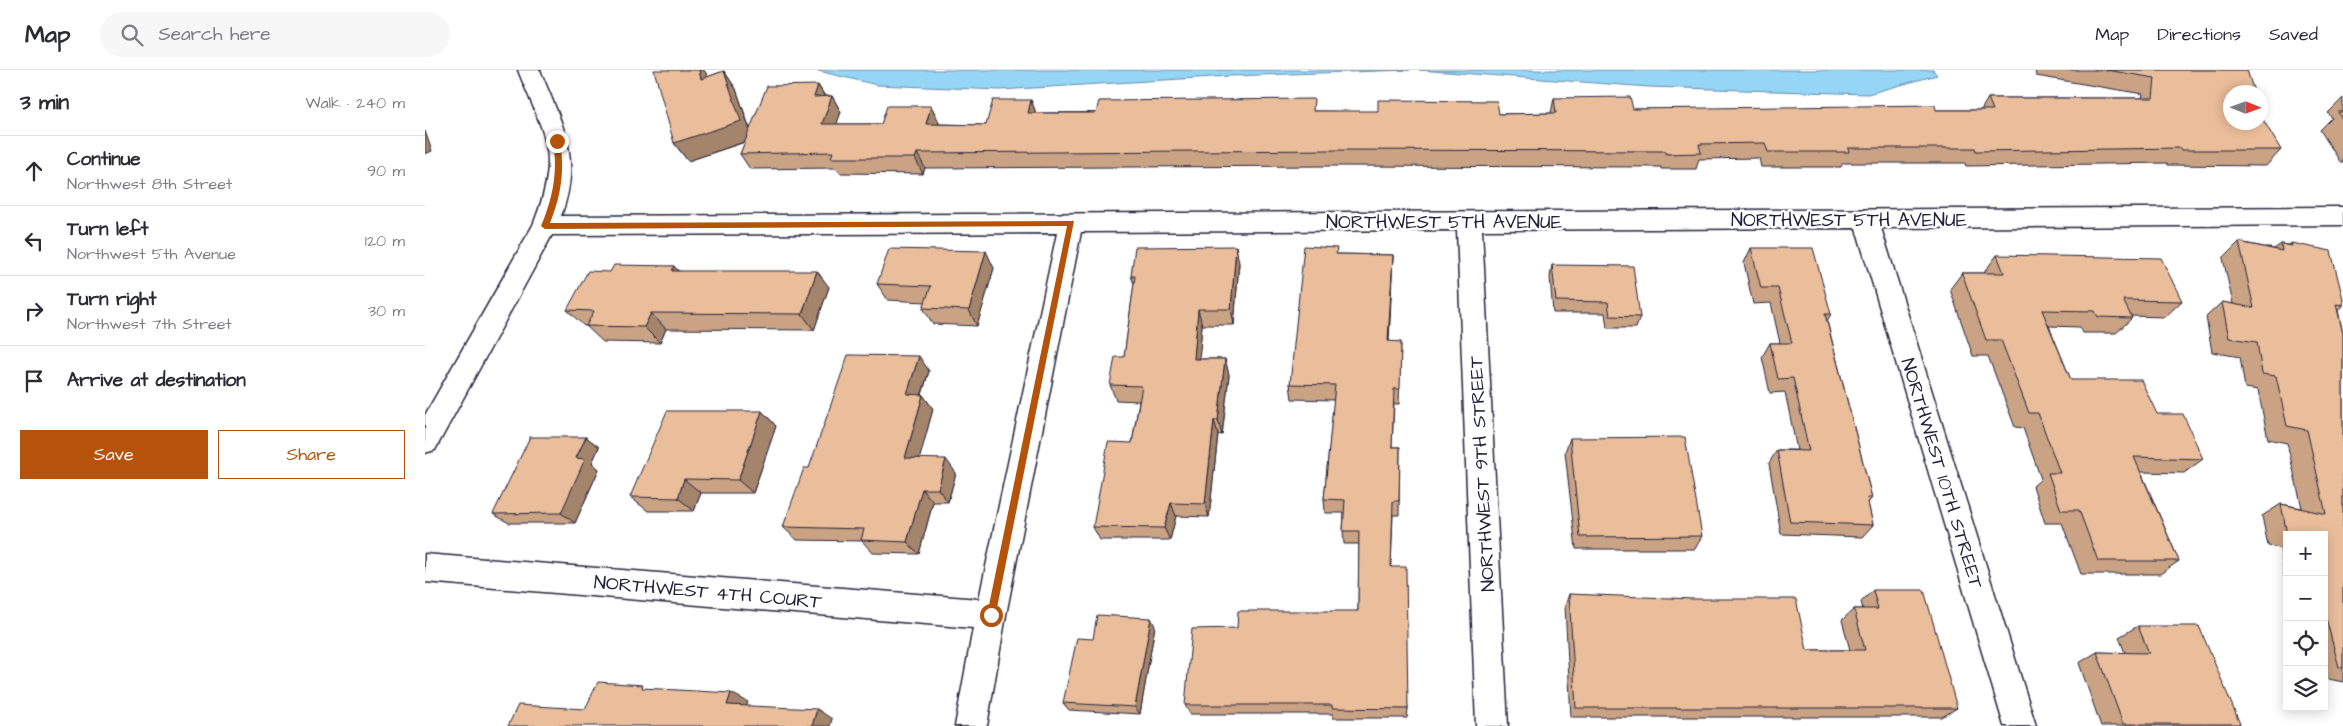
<!DOCTYPE html>
<meta charset="utf-8">
<style>
body{margin:0;font-family:"Architects Daughter",sans-serif;background:#f7f7f7;color:#2b2b33}
.controls{position:absolute;right:15px;bottom:15px;display:grid;overflow:hidden;border-radius:0px;box-shadow:0 2px 12px #0003}
.controls button{width:45px;height:45px;display:grid;place-items:center;padding:0;border:0;border-bottom:1px solid #e1e1e2;background:#fff;color:#2b2b33;font:25px sans-serif}
.compass{position:absolute;left:1798px;top:15px;width:45px;height:45px;border-radius:50%;background:#fff;box-shadow:0 2px 12px #0003;rotate:91deg}
.stop{position:absolute;width:15px;height:15px;margin:-11px;border:4px solid #b45309;border-radius:50%;background:#fff}
.stop.end{background:#b45309;border-color:#fff;box-shadow:0 1px 5px #0008}
.list{margin:0;padding:0;list-style:none}
h2{display:flex;justify-content:space-between;align-items:center;height:65px;margin:0;padding:0 20px;font-size:21px}
h2 small{font-size:16px;font-weight:400;color:#7c7c81}
.list li{display:grid;grid-template-columns:32px 1fr auto;gap:15px;align-items:center;box-sizing:border-box;height:70px;padding:0 20px;border-top:1px solid #e1e1e2}
.list b{display:block;font-size:19px;white-space:nowrap}
.list p{margin:0;font-size:16px;white-space:nowrap;color:#7c7c81}
.list em{font-size:16px;font-style:normal;color:#7c7c81}
.actions{display:flex;gap:10px;padding:15px 20px}
.actions a{flex:1;padding:11px 0;border:1px solid #b45309;border-radius:0px;text-align:center;font-size:18px;color:#b45309}
.actions .main{background:#b45309;color:#fff}
.icon{flex:none;width:28px;height:28px;fill:none;stroke:currentColor;stroke-width:2;stroke-linecap:round;stroke-linejoin:round}
.map{position:relative;flex:none;width:1918px;height:656px;overflow:hidden}
header{display:flex;align-items:center;gap:30px;box-sizing:border-box;height:70px;padding:0 25px;background:#fff;border-bottom:1px solid #e1e1e2}
header strong{font-size:24px}
nav{display:flex;gap:28px;margin-inline-start:auto;font-size:18px}
.search{width:350px;height:45px;background:#f7f7f7;display:flex;align-items:center;gap:12px;box-sizing:border-box;padding:0 18px;border-radius:28px;color:#7c7c81;font-size:19px}
main{display:flex}
aside{flex:1;background:#fff}
.map>svg:first-child{display:block}
</style>
<header>
<strong>Map</strong>
<div class="search"><svg class="icon" aria-label="search" viewBox="0 0 24 24"><circle cx="10" cy="10" r="6"/><path d="M15 15l6 6"/></svg>Search here</div>
<nav><a>Map</a><a>Directions</a><a>Saved</a></nav>
</header>
<main>
<aside>
<h2>3 min<small>Walk · 240 m</small></h2>
<ul class="list">
<li><svg class="icon" aria-label="ahead" viewBox="0 0 24 24"><path d="M12 20V5M6 11l6-6 6 6"/></svg><div><b>Continue</b><p>Northwest 8th Street</p></div><em>90 m</em></li>
<li><svg class="icon" aria-label="left" viewBox="0 0 24 24"><path d="M17 20v-9H6M10 6l-5 5 5 5"/></svg><div><b>Turn left</b><p>Northwest 5th Avenue</p></div><em>120 m</em></li>
<li><svg class="icon" aria-label="right" viewBox="0 0 24 24"><path d="M7 20v-9h11M14 6l5 5-5 5"/></svg><div><b>Turn right</b><p>Northwest 7th Street</p></div><em>30 m</em></li>
<li><svg class="icon" aria-label="arrive" viewBox="0 0 24 24"><path d="M6 21V4h12l-3 4 3 4H6"/></svg><div><b>Arrive at destination</b></div></li>
</ul>
<div class="actions"><a class="main">Save</a><a>Share</a></div>
</aside>
<div class="map">
<svg width="1918" height="656" viewBox="0 0 1918 656">
<rect width="100%" height="100%" fill="#fff"/>
<filter id="ink" filterUnits="userSpaceOnUse"><feTurbulence type="fractalNoise" baseFrequency=".02" numOctaves="2"/><feDisplacementMap in="SourceGraphic" scale="10" xChannelSelector="R" yChannelSelector="G"/><feConvolveMatrix kernelMatrix="1 2 1 2 8 2 1 2 1" color-interpolation-filters="sRGB"/></filter>
<g filter="url(#ink)">
<!-- water -->
<g fill="#95d5f6" stroke="#678dab">
<polygon points="389,0 985,0 805,6 575,20 452,15"/>
<polygon points="994,0 1508,0 1512,5 1443,24 1224,17"/>
</g>
<g fill="none" stroke-linecap="round" stroke-linejoin="round">
<!-- minor casing -->
<g stroke="#22223b" stroke-width="3">
<path id="minor" d="M93,0H115C137,55 158,87 136,146L1918,137V155L1456,158L1611,656H1579L1431,158L1057,160L1083,656H1051L1032,160L656,162L581,545L562,656H530L548,558L0,512V484L554,529L632,163L127,165L10,380L0,383V345L108,155C116,135 123,113 123,91C123,63 103,27 93,0Z"/>
</g>
<!-- minor -->
<use href="#minor" fill="#fff" fill-rule="evenodd"/>
</g>
<!-- wall -->
<g fill="#caa385" stroke="#22223b">
<polygon points="1610,0 1822,0 1806,22 1856,80 1841,96 1743,95 1742,93 1541,96 1540,93 1418,93 1416,97 1336,97 1334,88 1274,89 1271,99 1236,99 1236,97 908,96 500,98 498,104 415,103 411,98 325,99 315,84 320,72 263,91 249,73 281,3 282,7 299,1 311,19 325,59 393,15 400,26 407,26 416,42 411,54 456,54 506,36 514,52 513,54 561,55 606,30 611,43 890,41 1074,44 1126,43 1129,28 1208,39 1511,40 1556,40 1563,28 1717,28 1718,24 1611,6"/>
<polygon points="1918,28 1918,93 1916,93 1895,60 1907,48 1903,43"/>
<polygon points="1814,172 1849,179 1856,174 1864,175 1866,173 1918,229 1918,236 1913,240 1918,264 1918,612 1899,608 1899,465 1862,465 1862,512 1860,512 1855,478 1843,476 1837,446 1856,434 1877,438 1862,373 1843,369 1833,320 1820,318 1815,287 1787,282 1781,247 1797,232 1808,234 1798,188"/>
<polygon points="1326,178 1406,244 1402,251 1447,428 1443,433 1448,455 1437,467 1356,464 1344,393 1352,380 1372,380 1360,322 1345,323 1337,287 1345,273 1355,273 1346,233 1328,234 1319,193"/>
<polygon points="912,184 968,185 964,272 976,272 974,334 969,334 967,377 975,377 974,445 968,445 966,497 983,639 982,648 908,648 908,644 765,644 760,635 812,558 933,541 934,474 919,474 918,461 919,443 900,443 899,429 909,330 867,329 865,314"/>
<polygon points="1572,185 1757,231 1740,247 1706,246 1707,248 1691,263 1658,263 1655,257 1624,256 1646,310 1732,344 1778,389 1759,403 1716,402 1754,491 1735,504 1656,504 1637,453 1620,453 1608,416 1616,409 1598,358 1590,357 1563,286 1548,286 1525,219 1537,203 1560,203 1560,201"/>
<polygon points="814,193 809,255 777,255 774,289 800,289 804,305 797,365 793,364 784,447 751,446 745,470 675,470 668,457 707,373 714,331 691,330 685,315 699,287 709,214 706,206"/>
<polygon points="1127,195 1215,247 1211,258 1182,258 1180,243 1128,243 1125,207"/>
<polygon points="249,196 253,201 404,217 389,260 241,259 235,273 178,272 161,256 159,256 142,240 185,202"/>
<polygon points="569,198 552,256 508,254 498,238 501,232 463,230 452,214"/>
<polygon points="504,301 497,325 498,325 508,339 494,388 531,403 523,432 508,432 494,484 448,483 437,471 372,470 358,457 384,398"/>
<polygon points="337,341 351,356 328,423 276,423 269,441 223,441 205,427"/>
<polygon points="161,367 174,377 167,393 174,399 150,453 84,453 68,444"/>
<polygon points="1145,368 1277,466 1270,479 1151,479 1140,382"/>
<polygon points="1448,520 1532,638 1517,647 1146,647 1140,536 1144,524 1382,580 1425,580 1417,550 1429,539 1438,539 1436,532"/>
<polygon points="730,556 715,644 644,640 638,633 668,569"/>
<polygon points="1713,556 1815,654 1810,656 1676,656 1654,593 1672,582 1700,583 1694,567"/>
</g>
<!-- shaded-wall -->
<g fill="#a4856c" stroke="#22223b">
<polygon points="274,0 279,0 281,3 289,27 276,9"/>
<polygon points="299,1 311,19 328,69 263,91 249,73"/>
<polygon points="393,15 402,31 389,27"/>
<polygon points="407,26 416,42 406,70 397,54"/>
<polygon points="606,30 612,46 603,43"/>
<polygon points="506,36 514,52 508,70 501,54"/>
<polygon points="0,61 7,81 0,84"/>
<polygon points="492,83 500,98 498,104 490,88"/>
<polygon points="811,176 814,193 809,255 806,239"/>
<polygon points="561,181 569,198 552,256 544,240"/>
<polygon points="968,185 967,202 963,287 963,271"/>
<polygon points="249,196 264,213 247,201"/>
<polygon points="392,201 404,217 389,260 377,244"/>
<polygon points="773,239 777,255 773,304 769,289"/>
<polygon points="226,243 241,259 235,273 219,257"/>
<polygon points="494,286 504,301 492,339 482,324"/>
<polygon points="800,289 804,305 797,365 793,350"/>
<polygon points="498,325 508,339 491,402 480,388"/>
<polygon points="337,341 351,356 328,423 313,410"/>
<polygon points="789,350 793,364 784,447 780,434"/>
<polygon points="161,367 174,377 167,393 174,399 150,453 136,443 151,388"/>
<polygon points="521,389 531,403 523,432 513,419"/>
<polygon points="259,409 276,423 269,441 253,428"/>
<polygon points="497,419 508,432 494,484 482,472"/>
<polygon points="746,433 751,446 745,470 739,458"/>
<polygon points="726,548 730,556 715,644 710,637"/>
<polygon points="306,623 323,632 319,644 302,635"/>
<polygon points="392,639 407,649 405,656 387,656"/>
</g>
<!-- building -->
<g fill="#ebbe9b" stroke="#22223b">
<polygon points="229,0 274,0 276,9 299,1 316,51 249,73"/>
<polygon points="1681,0 1822,0 1829,22 1806,22 1806,52 1836,52 1836,46 1856,80 1756,80 1755,78 1551,81 1550,78 1423,78 1424,82 1343,82 1340,73 1274,74 1276,83 1241,84 1241,81 908,80 492,83 490,88 406,88 408,82 315,84 342,16 393,15 389,27 407,26 397,54 456,54 462,36 506,36 501,54 561,55 568,30 606,30 603,43 671,43 674,31 889,29 888,41 953,41 953,30 1072,31 1074,44 1131,43 1129,28 1205,27 1208,39 1510,35 1511,40 1568,40 1563,28 1728,28 1730,8"/>
<polygon points="1913,42 1918,42 1918,50"/>
<polygon points="1814,172 1857,181 1856,174 1867,176 1866,173 1906,181 1918,229 1918,235 1911,234 1918,264 1918,598 1914,597 1899,541 1899,465 1867,465 1862,464 1856,434 1901,444 1882,360 1862,356 1851,306 1837,304 1832,272 1804,268 1797,232 1829,238"/>
<polygon points="811,176 806,239 773,239 769,289 800,289 793,350 789,350 780,434 746,433 739,458 668,457 683,372 707,373 717,316 685,315 690,287 699,287 710,206 706,206 710,177"/>
<polygon points="879,176 912,178 911,184 968,185 963,271 976,272 975,319 969,319 967,377 975,377 974,431 968,431 966,497 981,497 983,639 907,638 907,635 760,635 767,559 812,558 813,541 933,541 934,461 918,461 920,430 899,429 910,315 865,314"/>
<polygon points="1326,178 1388,178 1406,244 1400,244 1447,428 1442,428 1448,455 1365,452 1352,380 1384,381 1368,308 1353,309 1345,273 1367,273 1353,218 1336,218"/>
<polygon points="464,179 561,181 544,240 498,238 506,216 452,214"/>
<polygon points="1572,185 1736,188 1757,231 1698,230 1707,248 1673,247 1670,241 1617,240 1646,310 1716,310 1732,344 1758,344 1778,389 1709,387 1754,491 1673,491 1654,440 1636,440 1623,403 1635,403 1613,343 1604,343 1576,270 1561,270 1537,203 1579,203"/>
<polygon points="189,195 249,196 247,201 392,201 377,244 226,243 219,257 161,256 169,241 142,240 163,201 185,202"/>
<polygon points="1127,195 1208,196 1215,247 1185,246 1183,232 1131,231"/>
<polygon points="423,285 494,286 482,324 498,325 480,388 521,389 513,419 497,419 482,472 436,470 439,459 358,457 379,398 384,398"/>
<polygon points="242,341 337,341 313,410 259,409 253,428 205,427"/>
<polygon points="105,367 161,367 151,388 160,389 136,443 68,444"/>
<polygon points="1260,367 1277,466 1155,467 1145,368"/>
<polygon points="1448,520 1499,520 1532,638 1151,638 1144,524 1269,529 1371,529 1382,580 1440,580 1429,539 1453,539"/>
<polygon points="672,545 726,548 710,637 638,633 652,568 668,569"/>
<polygon points="1713,556 1774,556 1815,654 1698,654 1672,582 1724,583"/>
<polygon points="173,612 218,615 217,618 306,623 302,635 392,639 387,656 83,656 93,635 160,639"/>
</g>
</g>
<!-- route -->
<path fill="#b45309" d="M132,68L135,71C140,100 136,126 125,153L649,151L570,548H563L562,545L642,156L120,159L116,156C128,127 133,102 128,71Z"/>
<g text-anchor="middle" stroke-width="5" stroke-linejoin="round" paint-order="stroke">
<!-- street labels -->
<g font-size="19" fill="#22223b" stroke="#fff">
<text x="1424" y="156">NORTHWEST 5TH AVENUE</text>
<text x="1019" y="158">NORTHWEST 5TH AVENUE</text>
<text transform="translate(1518 403) rotate(73)" y="7">NORTHWEST 10TH STREET</text>
<text transform="translate(1056 404) rotate(-93)" y="7">NORTHWEST 9TH STREET</text>
<text transform="translate(283 521) rotate(5)" y="7">NORTHWEST 4TH COURT</text>
</g>
</g>
</svg>
<div class="controls">
<button>+</button>
<button>−</button>
<button><svg class="icon" aria-label="locate" viewBox="0 0 24 24"><circle cx="12" cy="12" r="6"/><path d="M12 2v4M12 18v4M2 12h4M18 12h4"/></svg></button>
<button><svg class="icon" aria-label="layers" viewBox="0 0 24 24"><path d="M12 4l9 5-9 5-9-5zM3 14l9 5 9-5"/></svg></button>
</div>
<svg class="compass" viewBox="-18 -18 36 36"><path d="M0-13l5 13h-10z" fill="#e53935"/><path d="M0 13l5-13h-10z" fill="#7c7c81"/></svg>
<div class="stop" style="left:566px;top:545px"></div>
<div class="stop end" style="left:132px;top:71px"></div>
</div>
</main>
